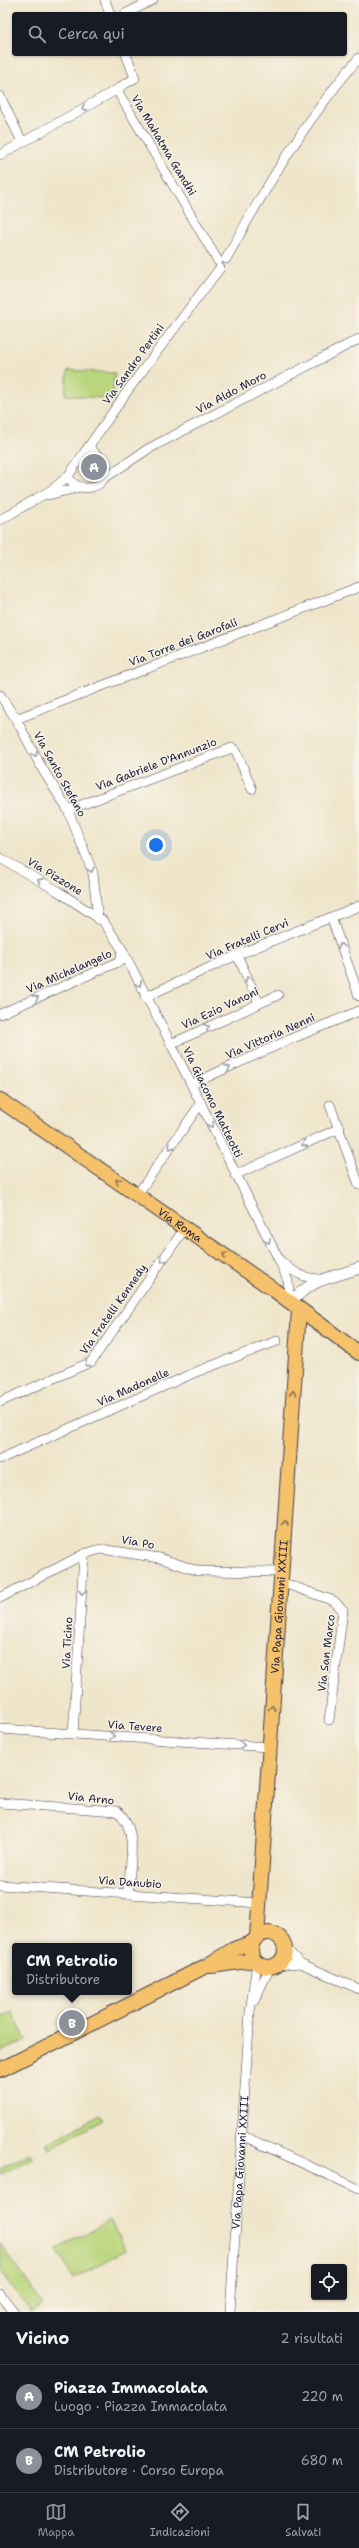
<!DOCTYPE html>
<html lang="it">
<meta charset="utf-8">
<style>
body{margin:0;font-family:"Shantell Sans",sans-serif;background:#20242c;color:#f1f3f6}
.controls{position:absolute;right:12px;bottom:12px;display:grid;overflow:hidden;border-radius:4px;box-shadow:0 1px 3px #0004}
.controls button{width:36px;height:36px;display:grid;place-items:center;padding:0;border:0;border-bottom:1px solid #363941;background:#171b24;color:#f1f3f6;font:20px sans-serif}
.you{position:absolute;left:156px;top:845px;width:14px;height:14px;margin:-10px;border:3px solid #fff;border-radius:50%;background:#1a73e8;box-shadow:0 0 0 6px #1a73e833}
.badge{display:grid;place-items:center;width:26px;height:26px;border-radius:50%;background:#8c9099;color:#fff;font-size:13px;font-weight:700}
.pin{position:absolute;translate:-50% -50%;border:2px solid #fff;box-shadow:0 1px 4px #0006}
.popup{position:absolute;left:12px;top:1943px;width:120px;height:52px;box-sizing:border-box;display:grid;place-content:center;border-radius:4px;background:#171b24;filter:drop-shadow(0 1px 3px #0005);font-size:13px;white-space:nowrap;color:#9ea1a6}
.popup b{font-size:15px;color:#f1f3f6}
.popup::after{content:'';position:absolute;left:50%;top:100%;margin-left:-8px;border:8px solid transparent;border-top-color:#171b24}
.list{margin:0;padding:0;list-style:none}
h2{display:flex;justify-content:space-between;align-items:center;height:52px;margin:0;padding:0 16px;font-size:17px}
h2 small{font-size:13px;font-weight:400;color:#9ea1a6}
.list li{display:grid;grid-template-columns:26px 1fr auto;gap:12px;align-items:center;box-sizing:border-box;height:64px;padding:0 16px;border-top:1px solid #363941}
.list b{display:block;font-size:15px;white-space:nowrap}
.list p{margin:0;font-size:13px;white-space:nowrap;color:#9ea1a6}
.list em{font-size:13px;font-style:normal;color:#9ea1a6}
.icon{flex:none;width:22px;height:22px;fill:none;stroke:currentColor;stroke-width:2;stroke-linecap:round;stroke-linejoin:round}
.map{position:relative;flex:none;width:359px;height:2312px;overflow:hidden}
.search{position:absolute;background:#171b24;box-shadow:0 1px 3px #0004;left:12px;right:12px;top:12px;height:44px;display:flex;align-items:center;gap:10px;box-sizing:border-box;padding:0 14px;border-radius:4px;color:#9ea1a6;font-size:15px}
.sheet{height:180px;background:#171b24}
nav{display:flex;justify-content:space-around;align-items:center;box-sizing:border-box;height:56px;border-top:1px solid #363941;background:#171b24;font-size:11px;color:#9ea1a6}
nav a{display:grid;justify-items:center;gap:2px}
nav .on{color:#8c9099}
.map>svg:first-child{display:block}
</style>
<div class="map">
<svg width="359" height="2312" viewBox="0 0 359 2312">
<rect width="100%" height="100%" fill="#f7f3e8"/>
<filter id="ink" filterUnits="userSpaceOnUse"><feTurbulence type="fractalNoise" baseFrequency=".025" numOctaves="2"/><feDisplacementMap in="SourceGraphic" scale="8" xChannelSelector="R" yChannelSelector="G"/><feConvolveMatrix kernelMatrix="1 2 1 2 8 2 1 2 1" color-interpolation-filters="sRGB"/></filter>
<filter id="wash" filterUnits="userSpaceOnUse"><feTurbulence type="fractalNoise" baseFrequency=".012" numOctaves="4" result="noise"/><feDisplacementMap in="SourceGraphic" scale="16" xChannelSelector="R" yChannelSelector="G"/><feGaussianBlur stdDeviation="0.9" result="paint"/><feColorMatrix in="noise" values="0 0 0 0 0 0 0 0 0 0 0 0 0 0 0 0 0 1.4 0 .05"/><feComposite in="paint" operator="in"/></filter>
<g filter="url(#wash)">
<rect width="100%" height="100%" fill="#efe5ca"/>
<!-- green -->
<g fill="#b9d67d" stroke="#6e7c5c">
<polygon points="68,370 115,373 112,399 65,395"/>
<polygon points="12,2012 26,2040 0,2052 0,2018"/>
<polygon points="100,2115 103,2120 49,2149 46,2144"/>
<polygon points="30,2153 32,2158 0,2175 0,2169"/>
<polygon points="110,2220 126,2250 73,2279 57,2249"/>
<polygon points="0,2242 43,2305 31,2312 0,2271"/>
</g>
</g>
<g filter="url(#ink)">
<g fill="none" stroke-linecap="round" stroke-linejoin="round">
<!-- minor casing -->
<g stroke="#413f50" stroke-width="10">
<g id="minor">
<polyline points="105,0 110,14"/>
<polyline points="125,14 153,0"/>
<polyline points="126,54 135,78 120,87 118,92 218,261"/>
<polyline points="0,96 22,142"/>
<polyline points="0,155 118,89"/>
<path d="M226,259C265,188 306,119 359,58"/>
<path d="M68,476C79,498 109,486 106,468C104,458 94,455 89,446"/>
<polyline points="103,479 148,449 359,339"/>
<polyline points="48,495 77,488"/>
<polyline points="0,520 53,489 68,476 131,386 220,268"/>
<polyline points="0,695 16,719 43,770 68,810 93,873 98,919"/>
<polyline points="16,719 359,587"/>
<polyline points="68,810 232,748 236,751 252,789"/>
<polyline points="0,858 56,890 103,921 122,949 171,1044 282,1266 288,1281 290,1303"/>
<polyline points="331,917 359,996"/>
<polyline points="237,955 259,1003"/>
<polyline points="145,997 237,955 359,906"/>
<polyline points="0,1014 125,959 121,955"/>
<polyline points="171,1044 278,995"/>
<polyline points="192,1084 293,1038 359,1011"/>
<polyline points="330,1105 359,1185"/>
<polyline points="235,1175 340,1128"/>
<polyline points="137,1195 201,1103"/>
<path d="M282,1262C293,1273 304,1278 320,1279"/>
<polyline points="0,1402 91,1362 185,1228"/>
<polyline points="0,1459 196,1372 277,1341"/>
<polyline points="281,1582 334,1601 343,1610 329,1720"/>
<polyline points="0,1598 84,1554 101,1549 160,1558 198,1571 282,1572"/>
<polyline points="0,1729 269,1747"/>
<polyline points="73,1734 84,1554"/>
<path d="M0,1803L117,1811C140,1829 129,1868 128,1894"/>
<polyline points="0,1885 259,1903"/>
<polyline points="286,1949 300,1963 359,1989"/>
<polyline points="276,1965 300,1963"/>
<polyline points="254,2001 270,1967"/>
<polyline points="241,2135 359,2189"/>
<polyline points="0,2294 14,2312"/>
<path id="s1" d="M230,2312L250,2012L257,1963"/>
</g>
</g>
<!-- tertiary casing -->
<g stroke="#413f50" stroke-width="12">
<path id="tertiary" d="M290,1303C312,1278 329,1279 359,1268"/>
</g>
<!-- primary casing -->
<g stroke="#413f50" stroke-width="16">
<g id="primary">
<path id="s2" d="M0,1100L274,1290L359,1353"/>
<circle cx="268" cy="1950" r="17"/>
<path id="s3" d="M257,1937L299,1310"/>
<polyline points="211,1966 254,1960"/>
<polyline points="0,2070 206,1966 234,1949 253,1942"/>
</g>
</g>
<!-- minor -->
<use href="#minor" stroke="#fff" stroke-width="9"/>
<!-- tertiary -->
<use href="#tertiary" stroke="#fff" stroke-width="11"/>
<!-- primary -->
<use href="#primary" stroke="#f5c16b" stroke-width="14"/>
</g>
<!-- one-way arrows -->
<defs><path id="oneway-chevron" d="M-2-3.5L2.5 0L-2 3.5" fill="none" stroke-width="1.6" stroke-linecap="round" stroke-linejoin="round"/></defs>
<g stroke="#9c9ca7">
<use href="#oneway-chevron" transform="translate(84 108) rotate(151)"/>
<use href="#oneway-chevron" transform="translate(35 754) rotate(62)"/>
<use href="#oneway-chevron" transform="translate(91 870) rotate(74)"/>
<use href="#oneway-chevron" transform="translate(40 881) rotate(-151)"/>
<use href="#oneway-chevron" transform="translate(341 946) rotate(-110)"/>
<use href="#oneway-chevron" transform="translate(248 979) rotate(-115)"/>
<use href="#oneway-chevron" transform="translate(139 984) rotate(62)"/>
<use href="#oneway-chevron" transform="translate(36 998) rotate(-24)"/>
<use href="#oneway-chevron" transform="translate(207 1027) rotate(-25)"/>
<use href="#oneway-chevron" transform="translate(228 1068) rotate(-25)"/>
<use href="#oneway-chevron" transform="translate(211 1125) rotate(65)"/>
<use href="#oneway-chevron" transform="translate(304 1144) rotate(156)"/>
<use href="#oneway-chevron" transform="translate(171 1147) rotate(125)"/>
<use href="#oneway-chevron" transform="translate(268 1241) rotate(62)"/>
<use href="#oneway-chevron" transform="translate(163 1260) rotate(125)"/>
<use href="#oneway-chevron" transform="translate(87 1364) rotate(144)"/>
<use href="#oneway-chevron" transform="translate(82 1592) rotate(93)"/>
<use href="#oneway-chevron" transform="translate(112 1736) rotate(4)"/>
<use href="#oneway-chevron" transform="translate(242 1745) rotate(4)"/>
</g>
<g stroke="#8c7253">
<use href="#oneway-chevron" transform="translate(118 1181) rotate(-145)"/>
<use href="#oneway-chevron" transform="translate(225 1255) rotate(-145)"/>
<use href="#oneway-chevron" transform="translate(293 1393) rotate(-87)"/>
<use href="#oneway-chevron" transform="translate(285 1523) rotate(-86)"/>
<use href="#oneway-chevron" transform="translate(272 1708) rotate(-86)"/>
</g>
</g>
<g text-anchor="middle" stroke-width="3" stroke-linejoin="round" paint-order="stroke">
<!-- street labels -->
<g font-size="11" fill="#22223b" stroke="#f7f3e8">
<text transform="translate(164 145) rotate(59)" y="4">Via Mahatma Gandhi</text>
<text transform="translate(133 364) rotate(-54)" y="4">Via Sandro Pertini</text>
<text transform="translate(231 392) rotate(-28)" y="4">Via Aldo Moro</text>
<text transform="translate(183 642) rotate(-21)" y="4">Via Torre dei Garofali</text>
<text transform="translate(156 764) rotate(-21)" y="4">Via Gabriele D'Annunzio</text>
<text transform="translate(60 774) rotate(61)" y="4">Via Santo Stefano</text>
<text transform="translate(55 876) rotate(31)" y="4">Via Pizzone</text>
<text transform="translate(247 939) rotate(-23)" y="4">Via Fratelli Cervi</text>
<text transform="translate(69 971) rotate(-24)" y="4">Via Michelangelo</text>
<text transform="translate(220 1008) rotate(-25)" y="4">Via Ezio Vanoni</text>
<text transform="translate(270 1036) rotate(-24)" y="4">Via Vittoria Nenni</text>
<text transform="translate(213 1102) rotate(64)" y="4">Via Giacomo Matteotti</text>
<text dy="4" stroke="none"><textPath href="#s2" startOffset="219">Via Roma</textPath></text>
<text transform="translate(113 1309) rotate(-55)" y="4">Via Fratelli Kennedy</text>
<text transform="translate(133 1387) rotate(-24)" y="4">Via Madonelle</text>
<text transform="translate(138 1542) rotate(10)" y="4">Via Po</text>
<text dy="4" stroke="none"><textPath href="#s3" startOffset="331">Via Papa Giovanni XXIII</textPath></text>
<text transform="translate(67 1643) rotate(-87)" y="4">Via Ticino</text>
<text transform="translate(326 1653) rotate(-83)" y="4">Via San Marco</text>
<text transform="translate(135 1726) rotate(4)" y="4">Via Tevere</text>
<text transform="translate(91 1798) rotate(6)" y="4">Via Arno</text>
<text transform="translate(130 1882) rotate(4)" y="4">Via Danubio</text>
<text dy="4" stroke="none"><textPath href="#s1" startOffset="150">Via Papa Giovanni XXIII</textPath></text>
</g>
</g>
</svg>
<div class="controls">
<button><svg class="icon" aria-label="locate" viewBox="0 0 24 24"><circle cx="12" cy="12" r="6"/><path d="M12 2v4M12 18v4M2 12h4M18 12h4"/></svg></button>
</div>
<div class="you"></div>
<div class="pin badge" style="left:94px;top:467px">A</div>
<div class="pin badge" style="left:72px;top:2023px">B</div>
<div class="popup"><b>CM Petrolio</b>Distributore</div>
<div class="search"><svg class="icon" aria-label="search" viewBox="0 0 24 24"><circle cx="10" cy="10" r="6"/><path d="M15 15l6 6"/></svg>Cerca qui</div>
</div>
<section class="sheet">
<h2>Vicino<small>2 risultati</small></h2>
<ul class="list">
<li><span class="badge">A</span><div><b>Piazza Immacolata</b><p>Luogo · Piazza Immacolata</p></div><em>220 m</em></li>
<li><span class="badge">B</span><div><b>CM Petrolio</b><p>Distributore · Corso Europa</p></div><em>680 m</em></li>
</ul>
</section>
<nav>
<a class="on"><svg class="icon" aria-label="map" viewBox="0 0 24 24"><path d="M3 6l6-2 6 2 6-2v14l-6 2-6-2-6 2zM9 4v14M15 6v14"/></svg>Mappa</a>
<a><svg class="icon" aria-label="directions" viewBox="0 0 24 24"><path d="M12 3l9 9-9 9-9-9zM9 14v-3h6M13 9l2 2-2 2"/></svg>Indicazioni</a>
<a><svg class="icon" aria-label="saved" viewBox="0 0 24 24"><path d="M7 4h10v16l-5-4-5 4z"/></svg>Salvati</a>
</nav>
